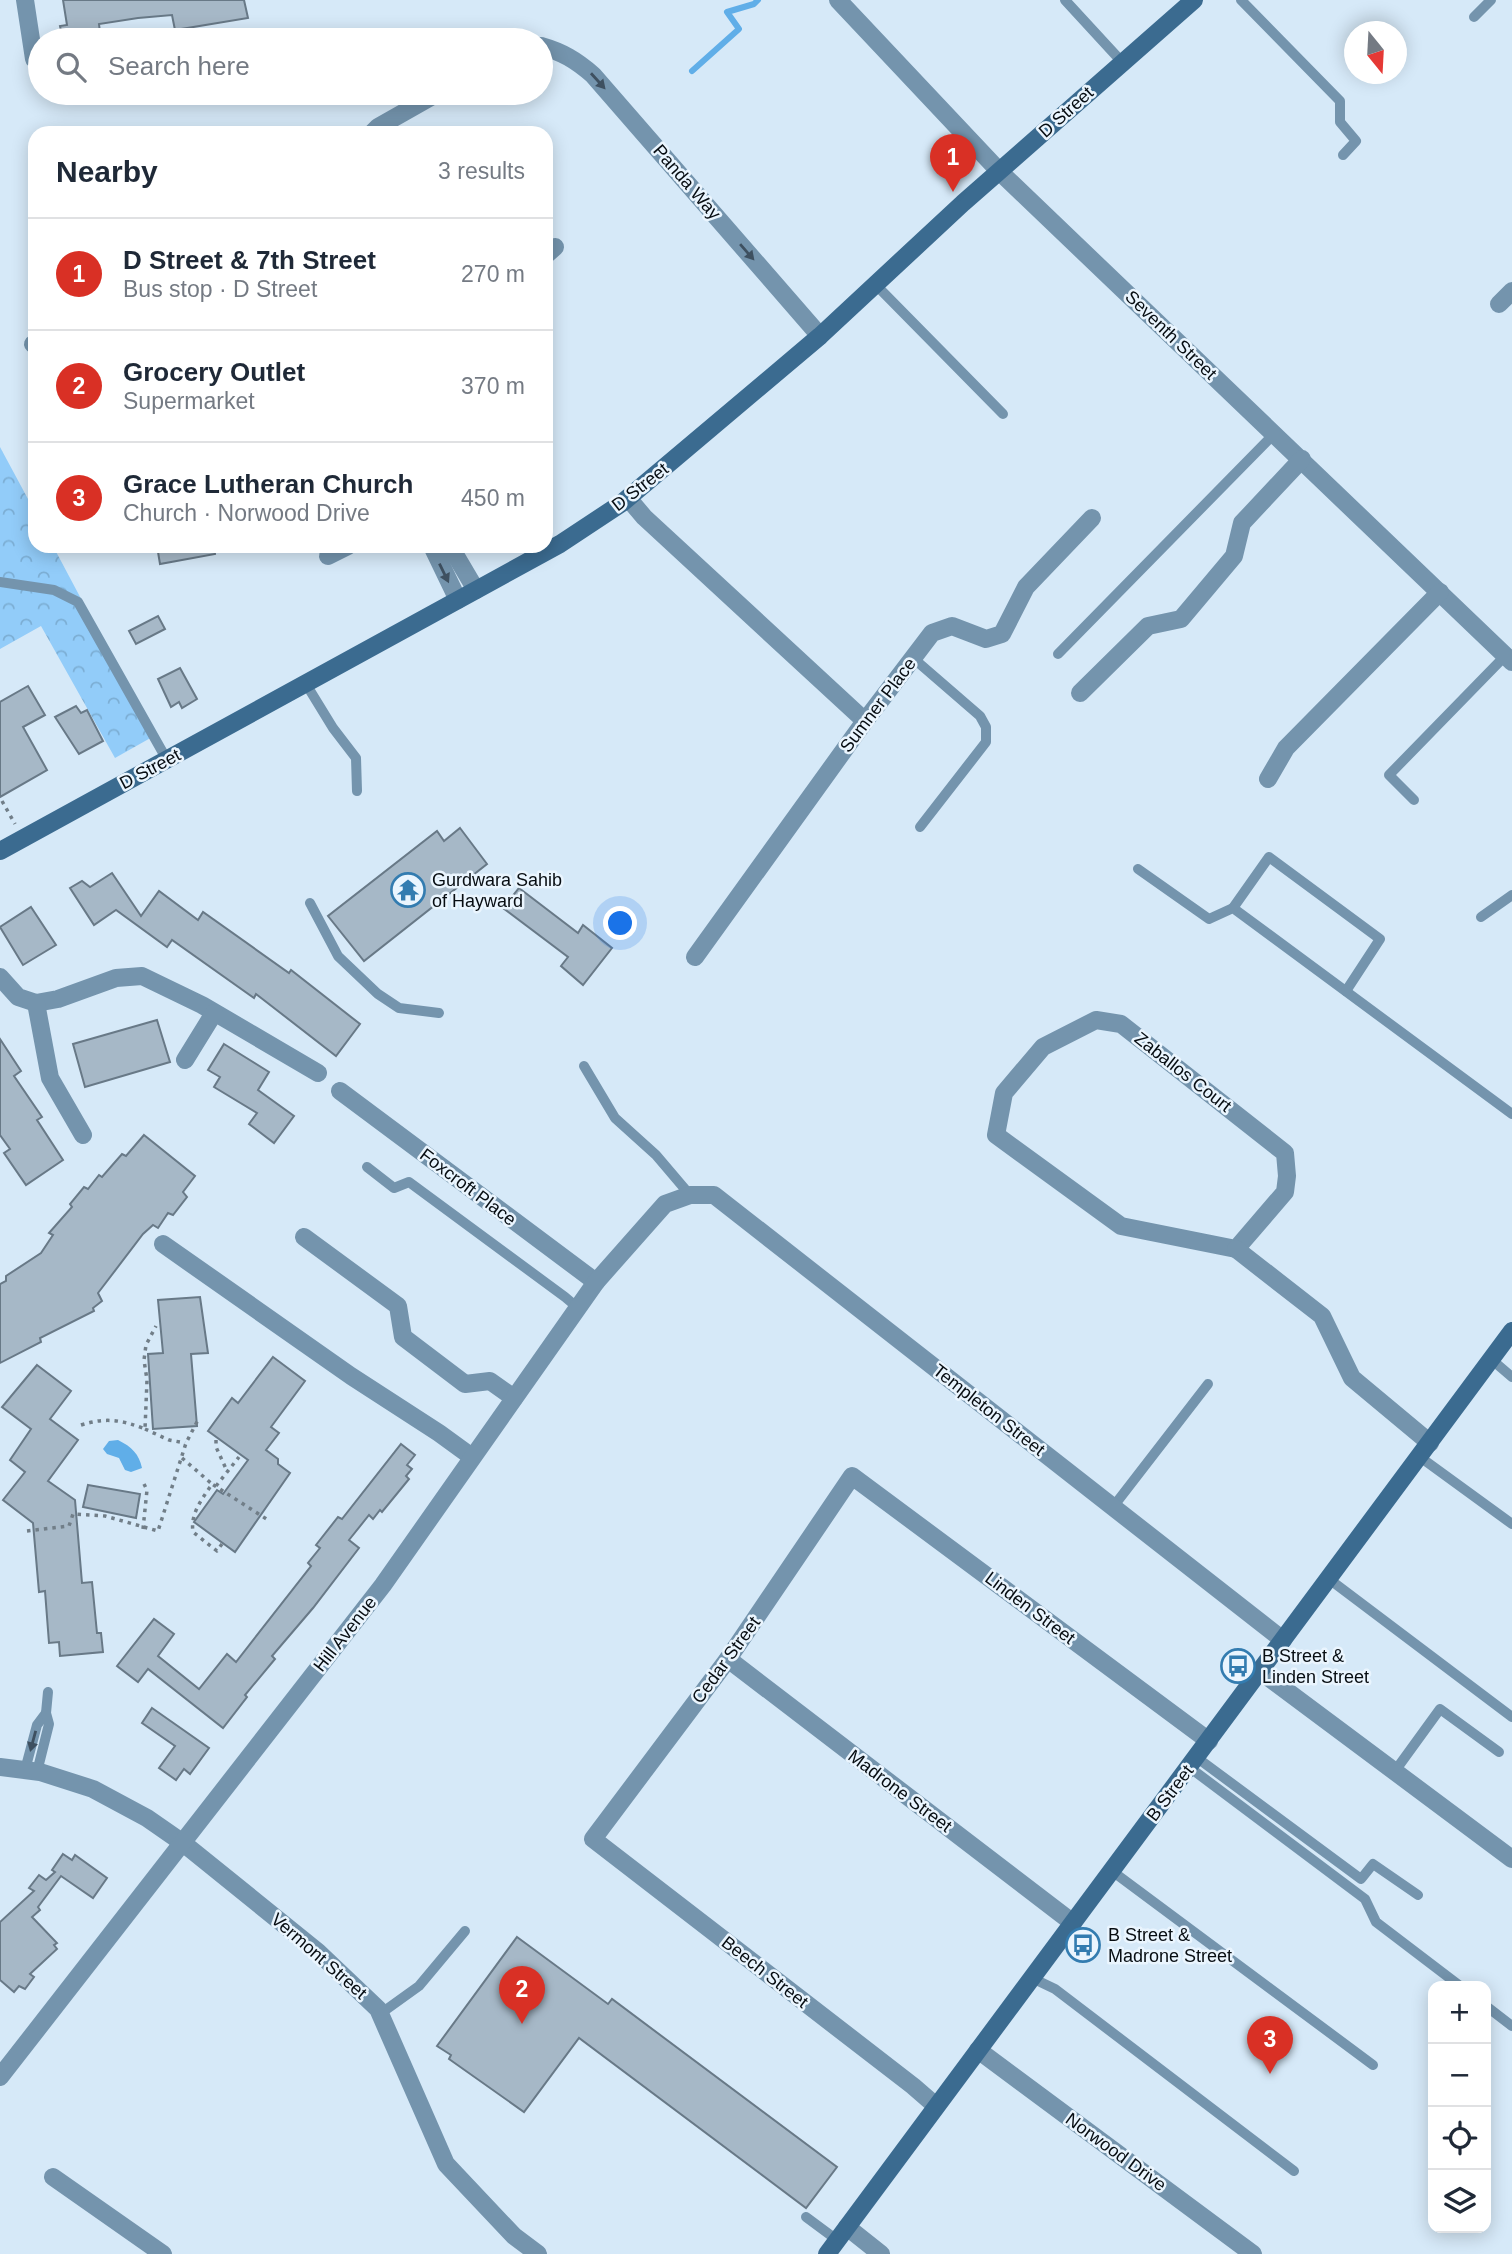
<!DOCTYPE html>
<meta charset="utf-8">
<style>
body{margin:0;font-family:Helvetica,sans-serif;background:#f6f6f7;color:#1f2937}
.controls{position:absolute;right:21px;bottom:21px;display:grid;overflow:hidden;border-radius:14px;box-shadow:0 4px 18px #0003}
.controls button{width:63px;height:63px;display:grid;place-items:center;padding:0;border:0;border-bottom:2px solid #e0e1e3;background:#fff;color:#1f2937;font:35px sans-serif}
.compass{position:absolute;left:1344px;top:21px;width:63px;height:63px;border-radius:50%;background:#fff;box-shadow:0 4px 18px #0003;rotate:162deg}
.you{position:absolute;left:621px;top:924px;width:24px;height:24px;margin:-18px;border:5px solid #fff;border-radius:50%;background:#1a73e8;box-shadow:0 0 0 10px #1a73e833}
.badge{display:grid;place-items:center;width:46px;height:46px;border-radius:50%;background:#d93025;color:#fff;font-size:23px;font-weight:700}
.pin{position:absolute;translate:-50% -58px;filter:drop-shadow(0 2px 4px #0008)}
.pin::after{content:'';position:absolute;top:37px;width:24px;height:21px;background:inherit;clip-path:polygon(0 0,100% 0,50% 100%)}
.list{margin:0;padding:0;list-style:none}
h2{display:flex;justify-content:space-between;align-items:center;height:91px;margin:0;padding:0 28px;font-size:30px}
h2 small{font-size:23px;font-weight:400;color:#747a83}
.list li{display:grid;grid-template-columns:46px 1fr auto;gap:21px;align-items:center;box-sizing:border-box;height:112px;padding:0 28px;border-top:2px solid #e0e1e3}
.list b{display:block;font-size:26px;white-space:nowrap}
.list p{margin:0;font-size:23px;white-space:nowrap;color:#747a83}
.list em{font-size:23px;font-style:normal;color:#747a83}
.icon{flex:none;width:38px;height:38px;fill:none;stroke:currentColor;stroke-width:2;stroke-linecap:round;stroke-linejoin:round}
.map{position:relative;flex:none;width:1512px;height:2254px;overflow:hidden}
.search{position:absolute;background:#fff;box-shadow:0 4px 18px #0003;left:28px;top:28px;width:525px;height:77px;display:flex;align-items:center;gap:18px;box-sizing:border-box;padding:0 24px;border-radius:38px;color:#747a83;font-size:26px}
.panel{position:absolute;background:#fff;box-shadow:0 4px 18px #0003;left:28px;top:126px;width:525px;height:427px;border-radius:21px}
.map>svg:first-child{display:block}
</style>
<div class="map">
<svg width="1512" height="2254" viewBox="0 0 1512 2254">
<defs>
<pattern id="park-crowns" width="20" height="18" patternUnits="userSpaceOnUse" patternTransform="scale(1.75)"><rect width="20" height="18" fill="#92ccf9"/><path d="M2 6a3 3 0 1 1 6 0M12 15a3 3 0 1 1 6 0" fill="none" stroke="#7caed4"/></pattern>
</defs>
<rect width="100%" height="100%" fill="#d6e9f8"/>
<!-- park -->
<polygon fill="url(#park-crowns)" points="0,447 35,512 35,546 53,546 154,736 115,758 41,626 0,649"/>
<!-- water -->
<path fill="#60aee8" d="M118,1440C132,1447 139,1454 142,1468L131,1472L125,1470L119,1458L107,1454L103,1449L109,1441Z"/>
<g fill="none" stroke-linecap="round" stroke-linejoin="round">
<!-- stream -->
<polyline stroke="#60aee8" stroke-width="6" points="692,71 739,29 727,12 754,4 758,0"/>
</g>
<!-- building -->
<g fill="#a6b8c7" stroke="#687987" stroke-width="2">
<polygon points="63,0 244,0 248,18 175,30 172,15 138,18 99,24 101,40 63,40 60,26 67,25"/>
<polygon points="157,546 214,546 215,554 160,564"/>
<polygon points="158,616 165,629 136,644 129,631"/>
<polygon points="180,668 197,699 182,708 179,702 171,707 158,679"/>
<polygon points="28,686 45,715 23,727 47,770 0,797 0,702"/>
<polygon points="76,706 81,713 87,710 103,741 79,754 55,717"/>
<polygon points="460,828 487,864 364,961 328,916 437,831 444,841"/>
<polygon points="112,873 141,916 159,891 198,920 203,912 289,973 291,970 360,1024 336,1056 256,994 254,998 172,940 167,947 116,910 94,925 70,888 82,881 90,887"/>
<polygon points="519,888 578,933 583,925 612,948 583,985 561,966 568,957 503,908"/>
<polygon points="31,907 56,945 23,965 0,927"/>
<polygon points="157,1020 170,1062 85,1087 73,1044"/>
<polygon points="0,1039 21,1071 14,1076 42,1117 37,1120 63,1160 26,1185 4,1153 10,1149 0,1135"/>
<polygon points="224,1044 269,1072 258,1090 294,1116 274,1143 249,1124 257,1113 214,1087 220,1077 208,1070"/>
<polygon points="144,1135 195,1176 183,1192 187,1197 173,1215 168,1213 158,1228 153,1225 143,1234 98,1293 102,1301 93,1308 94,1311 40,1338 41,1342 0,1363 0,1284 6,1281 6,1276 41,1253 53,1235 49,1233 72,1207 70,1204 84,1187 88,1189 99,1175 102,1177 122,1154 126,1156"/>
<polygon points="200,1297 208,1353 191,1354 197,1426 153,1429 148,1354 163,1353 158,1300"/>
<polygon points="273,1357 305,1381 271,1427 279,1433 266,1450 278,1459 278,1464 290,1473 235,1552 194,1522 217,1490 223,1494 248,1460 208,1431 232,1398 238,1403"/>
<polygon points="37,1365 71,1391 50,1419 78,1440 48,1481 75,1500 82,1583 92,1582 97,1633 101,1633 103,1652 60,1656 59,1642 49,1643 45,1591 39,1592 33,1523 3,1500 25,1472 10,1460 31,1429 2,1407"/>
<polygon points="401,1444 415,1455 407,1465 412,1469 406,1476 409,1479 382,1512 380,1510 373,1519 369,1515 349,1540 359,1548 313,1608 272,1656 275,1659 245,1695 247,1697 223,1728 148,1669 138,1682 117,1666 154,1619 174,1634 158,1656 199,1689 227,1654 236,1662 311,1566 308,1563 320,1548 316,1545 338,1517 342,1519"/>
<polygon points="88,1485 140,1494 136,1518 83,1507"/>
<polygon points="152,1708 209,1748 190,1774 184,1769 176,1780 159,1768 175,1746 142,1723"/>
<polygon points="63,1854 72,1860 75,1855 107,1878 93,1898 61,1876 38,1907 40,1910 32,1917 57,1943 54,1945 57,1949 30,1974 34,1977 25,1989 19,1986 14,1992 0,1980 0,1922 34,1891 29,1888 39,1875 46,1880 55,1872 52,1870"/>
<polygon points="517,1937 608,2004 612,1999 837,2167 806,2208 579,2038 524,2112 449,2059 451,2055 437,2046"/>
</g>
<g fill="none" stroke-linecap="round" stroke-linejoin="round">
<!-- path -->
<g stroke="#717e88" stroke-width="3.5" stroke-dasharray="3.5 5" stroke-linecap="butt">
<polyline points="2,801 15,824"/>
<path d="M81,1425C106,1417 122,1420 145,1429L147,1380L144,1360L146,1345L156,1326"/>
<polyline points="145,1429 169,1440 185,1443"/>
<polyline points="216,1440 216,1447 227,1471"/>
<polyline points="182,1458 212,1484"/>
<polyline points="216,1486 239,1457"/>
<polyline points="143,1529 147,1490 144,1484"/>
<polyline points="27,1531 69,1526 73,1514 105,1516 158,1531 186,1443 199,1418"/>
<path d="M222,1544L217,1551L193,1532C190,1513 203,1498 212,1484L268,1520"/>
</g>
<!-- lane -->
<g stroke="#7494ad" stroke-width="10">
<polyline points="1065,0 1122,62"/>
<polyline points="1241,0 1340,101 1340,122 1356,141 1343,155"/>
<polyline points="1474,17 1491,0"/>
<polyline points="875,284 1003,414"/>
<polyline points="0,582 54,590 78,602 167,760"/>
<polyline points="1058,654 1275,433"/>
<polyline points="913,658 980,716 986,727 986,742 920,827"/>
<polyline points="306,684 333,728 356,758 357,791"/>
<polyline points="1414,800 1389,775 1505,656"/>
<polyline points="1138,869 1209,919 1233,908 1512,1114"/>
<polyline points="310,903 338,956 378,994 399,1008 439,1013"/>
<polyline points="1233,908 1269,857 1380,939 1346,991"/>
<polyline points="1481,917 1512,895"/>
<polyline points="584,1066 615,1118 656,1155 690,1195"/>
<polyline points="367,1167 394,1188 409,1182 565,1297 578,1308"/>
<polyline points="1491,1359 1512,1377"/>
<polyline points="1420,1457 1512,1524"/>
<polyline points="1113,1507 1208,1384"/>
<polyline points="1329,1579 1512,1717"/>
<polyline points="1196,1757 1361,1879 1373,1864 1418,1895"/>
<polyline points="1189,1767 1365,1899 1376,1922 1460,1986"/>
<polyline points="25,1770 37,1725 46,1713"/>
<polyline points="1395,1771 1440,1709 1499,1752"/>
<polyline points="37,1772 49,1724 46,1713 48,1692"/>
<polyline points="1112,1871 1373,2065"/>
<polyline points="1032,1978 1055,1989 1294,2171"/>
<polyline points="1486,2006 1512,2026"/>
<polyline points="380,2014 419,1986 465,1931"/>
<polyline points="806,2217 837,2240"/>
</g>
<!-- street -->
<g stroke="#7494ad" stroke-width="18">
<polyline points="25,0 34,59"/>
<polyline points="838,0 1000,172 1512,662"/>
<path d="M541,46C562,52 576,60 593,75L820,336"/>
<polyline points="372,133 378,127 438,93"/>
<polyline points="546,255 555,247"/>
<polyline points="1499,304 1512,291"/>
<polyline points="33,344 35,343"/>
<polyline points="628,498 644,517 865,721"/>
<polyline points="432,546 458,600"/>
<polyline points="450,546 476,590"/>
<polyline points="328,556 348,546"/>
<polyline points="1080,693 1148,626 1181,619 1234,556 1242,523 1302,459"/>
<polyline points="1268,779 1286,748 1440,592"/>
<polyline points="695,957 865,721 932,633 952,626 986,639 1002,634 1026,587 1092,518"/>
<polyline points="0,977 18,997 36,1003 58,999 116,978 142,976 202,1005 318,1073"/>
<polyline points="36,1003 50,1078 83,1135"/>
<polygon points="1096,1020 1121,1024 1285,1153 1287,1176 1285,1192 1236,1249 1121,1226 996,1135 1004,1093 1043,1047"/>
<polyline points="185,1060 214,1013"/>
<polyline points="340,1091 596,1282"/>
<polyline points="304,1237 398,1306 403,1337 465,1384 490,1381 514,1398"/>
<polyline points="163,1244 351,1376 439,1433 472,1457"/>
<polyline points="1236,1249 1322,1316 1352,1378 1430,1443"/>
<polyline points="728,1659 1073,1923"/>
<polyline points="1260,1671 1512,1859"/>
<polyline points="0,1767 40,1772 93,1789 147,1818 183,1843 318,1952 378,2009 446,2164 514,2236 538,2254"/>
<polyline points="978,2050 1253,2254"/>
<polyline points="0,2077 383,1585 596,1282 665,1204 690,1195 714,1195 1283,1640"/>
<polyline points="936,2106 913,2086 593,1839 728,1659 852,1476 1209,1741"/>
<polyline points="53,2177 163,2254"/>
<polyline points="847,2227 881,2254"/>
</g>
<!-- secondary -->
<g stroke="#3b6b90" stroke-width="18">
<polyline points="0,851 560,544 622,503 820,336 963,203 1194,0"/>
<polyline points="827,2254 1512,1331"/>
</g>
</g>
<!-- one-way arrows -->
<defs><path id="oneway-solid" d="M-6-.8H1V-3.2L6.5 0L1 3.2V.8H-6Z" transform="scale(1.75)"/></defs>
<g fill="#3e5060">
<use href="#oneway-solid" transform="translate(598 81) rotate(48)"/>
<use href="#oneway-solid" transform="translate(747 252) rotate(49)"/>
<use href="#oneway-solid" transform="translate(444 573) rotate(64)"/>
<use href="#oneway-solid" transform="translate(33 1741) rotate(105)"/>
</g>
<!-- icons -->
<defs>
<g id="temple-ring" transform="scale(1.75)"><circle r="9.5" fill="#eaf5fe" stroke="#337cb0" stroke-width="1.5"/><path d="M0-6L5-2H3V0L6.5 2.5H4V6H1.5V3h-3V6H-4V2.5H-6.5L-3 0V-2H-5Z" fill="#337cb0"/></g>
<g id="bus-ring" transform="scale(1.75)"><circle r="9.5" fill="#eaf5fe" stroke="#337cb0" stroke-width="1.5"/><path d="M-5-6H5V4H4V6H2V4H-2V6H-4V4H-5ZM-3.5-4V0h7V-4ZM-3.5 1.2v1.5H-2V1.2ZM2 1.2v1.5H3.5V1.2Z" fill="#337cb0"/></g>
</defs>
<g fill-rule="evenodd">
<use href="#temple-ring" x="408" y="890"/>
<use href="#bus-ring" x="1238" y="1666"/>
<use href="#bus-ring" x="1083" y="1945"/>
</g>
<g text-anchor="middle" stroke-width="5" stroke-linejoin="round" paint-order="stroke">
<!-- street labels -->
<g font-size="18" fill="#070d12" stroke="#eaf5fe">
<text transform="translate(1066 112) rotate(-42)" y="6">D Street</text>
<text transform="translate(687 182) rotate(49)" y="6">Panda Way</text>
<text transform="translate(1171 335) rotate(44)" y="6">Seventh Street</text>
<text transform="translate(640 487) rotate(-38)" y="6">D Street</text>
<text transform="translate(878 705) rotate(-53)" y="6">Sumner Place</text>
<text transform="translate(150 769) rotate(-28)" y="6">D Street</text>
<text transform="translate(1183 1072) rotate(38)" y="6">Zaballos Court</text>
<text transform="translate(468 1187) rotate(37)" y="6">Foxcroft Place</text>
<text transform="translate(989 1410) rotate(38)" y="6">Templeton Street</text>
<text transform="translate(1030 1608) rotate(37)" y="6">Linden Street</text>
<text transform="translate(345 1634) rotate(-52)" y="6">Hill Avenue</text>
<text transform="translate(726 1660) rotate(-54)" y="6">Cedar Street</text>
<text transform="translate(900 1791) rotate(37)" y="6">Madrone Street</text>
<text transform="translate(1170 1793) rotate(-53)" y="6">B Street</text>
<text transform="translate(319 1956) rotate(41)" y="6">Vermont Street</text>
<text transform="translate(765 1972) rotate(38)" y="6">Beech Street</text>
<text transform="translate(1116 2152) rotate(36)" y="6">Norwood Drive</text>
</g>
<!-- poi labels -->
<g font-size="18" fill="#070d12" stroke="#eaf5fe" text-anchor="start">
<text x="432" y="886">Gurdwara Sahib<tspan x="432" dy="21">of Hayward</tspan></text>
<text x="1262" y="1662">B Street &amp;<tspan x="1262" dy="21">Linden Street</tspan></text>
<text x="1108" y="1941">B Street &amp;<tspan x="1108" dy="21">Madrone Street</tspan></text>
</g>
</g>
</svg>
<div class="controls">
<button>+</button>
<button>−</button>
<button><svg class="icon" aria-label="locate" viewBox="0 0 24 24"><circle cx="12" cy="12" r="6"/><path d="M12 2v4M12 18v4M2 12h4M18 12h4"/></svg></button>
<button><svg class="icon" aria-label="layers" viewBox="0 0 24 24"><path d="M12 4l9 5-9 5-9-5zM3 14l9 5 9-5"/></svg></button>
</div>
<svg class="compass" viewBox="-18 -18 36 36"><path d="M0-13l5 13h-10z" fill="#e53935"/><path d="M0 13l5-13h-10z" fill="#747a83"/></svg>
<div class="you"></div>
<div class="pin badge" style="left:953px;top:192px">1</div>
<div class="pin badge" style="left:522px;top:2024px">2</div>
<div class="pin badge" style="left:1270px;top:2074px">3</div>
<div class="search"><svg class="icon" aria-label="search" viewBox="0 0 24 24"><circle cx="10" cy="10" r="6"/><path d="M15 15l6 6"/></svg>Search here</div>
<section class="panel">
<h2>Nearby<small>3 results</small></h2>
<ul class="list">
<li><span class="badge">1</span><div><b>D Street &amp; 7th Street</b><p>Bus stop · D Street</p></div><em>270 m</em></li>
<li><span class="badge">2</span><div><b>Grocery Outlet</b><p>Supermarket</p></div><em>370 m</em></li>
<li><span class="badge">3</span><div><b>Grace Lutheran Church</b><p>Church · Norwood Drive</p></div><em>450 m</em></li>
</ul>
</section>
</div>
